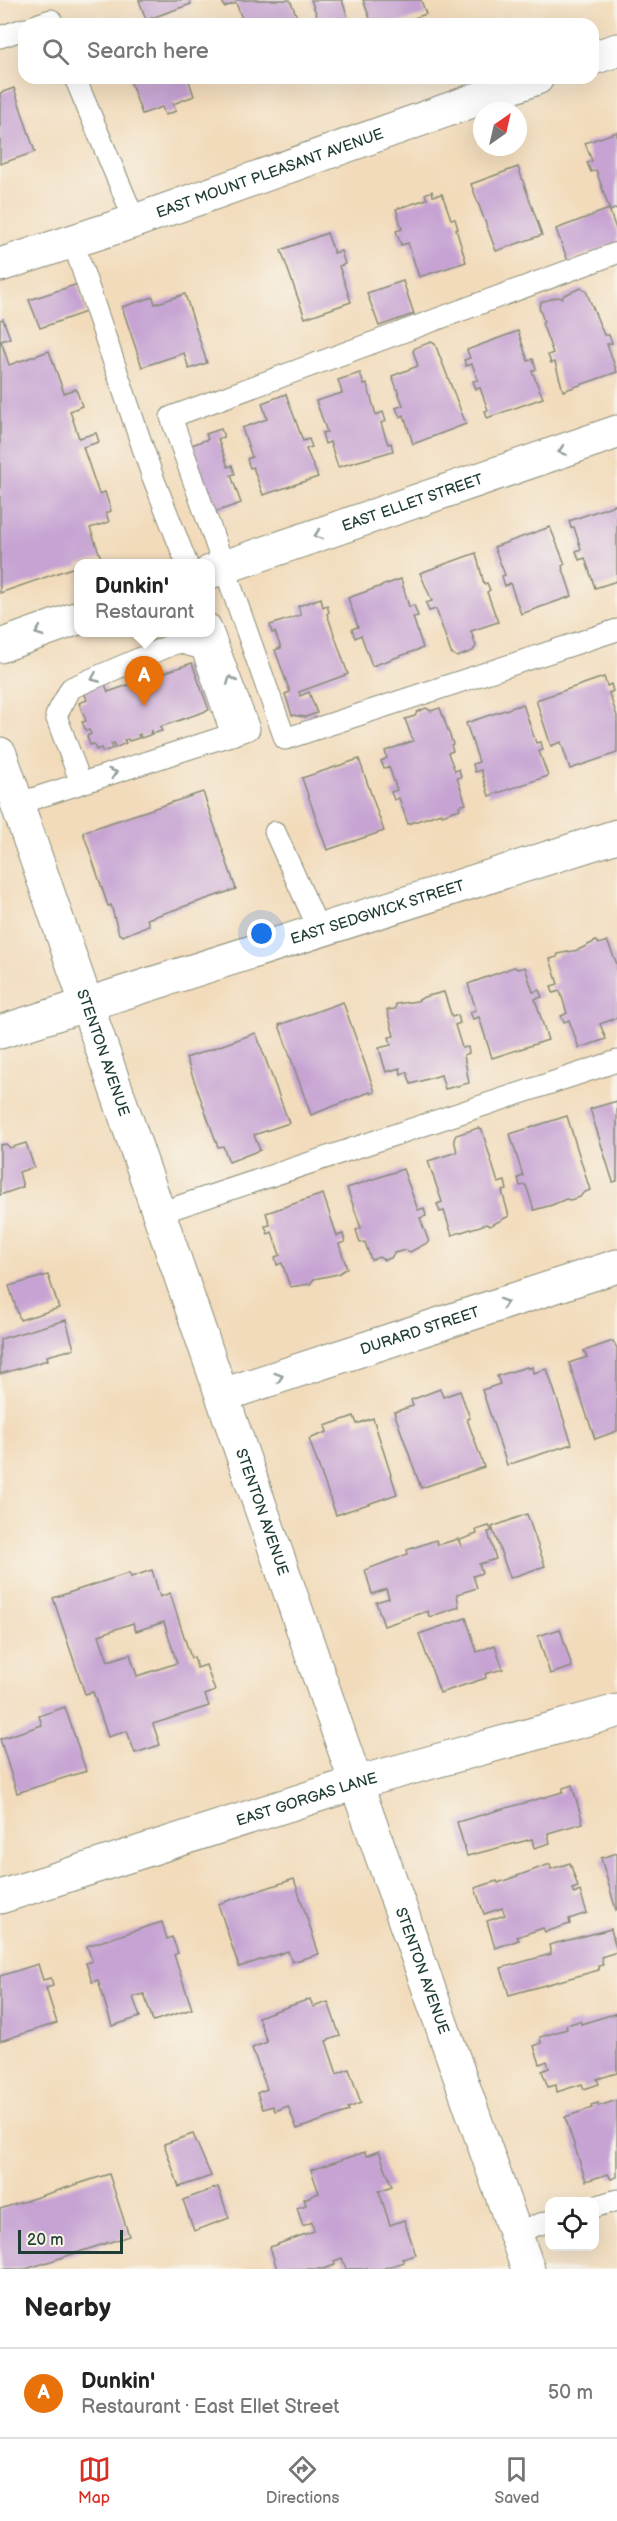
<!DOCTYPE html>
<meta charset="utf-8">
<style>
body{margin:0;font-family:"Balsamiq Sans",sans-serif;background:#f6f6f6;color:#222}
.controls{position:absolute;right:18px;bottom:18px;display:grid;overflow:hidden;border-radius:12px;box-shadow:0 6px 24px #0002}
.controls button{width:54px;height:54px;display:grid;place-items:center;padding:0;border:0;border-bottom:2px solid #e0e0e0;background:#fff;color:#222;font:30px sans-serif}
.compass{position:absolute;left:473px;top:102px;width:54px;height:54px;border-radius:50%;background:#fff;box-shadow:0 6px 24px #0002;rotate:34deg}
.scale{position:absolute;left:18px;bottom:15px;width:105px;box-sizing:border-box;padding-left:6px;border:3px solid #1f3d34;border-top:0;font-size:16px;line-height:21px;white-space:nowrap;color:#1f3d34;-webkit-text-stroke:4px #f7f3e8;paint-order:stroke}
.you{position:absolute;left:262px;top:934px;width:21px;height:21px;margin:-15px;border:4px solid #fff;border-radius:50%;background:#1a73e8;box-shadow:0 0 0 9px #1a73e833}
.badge{display:grid;place-items:center;width:39px;height:39px;border-radius:50%;background:#d93025;color:#fff;font-size:20px;font-weight:700}
.pin{position:absolute;translate:-50% -50px;filter:drop-shadow(0 2px 3px #0008)}
.pin::after{content:'';position:absolute;top:32px;width:21px;height:18px;background:inherit;clip-path:polygon(0 0,100% 0,50% 100%)}
.popup{position:absolute;left:74px;top:559px;width:141px;height:78px;box-sizing:border-box;display:grid;place-content:center;border-radius:12px;background:#fff;filter:drop-shadow(0 2px 4px #0005);font-size:20px;white-space:nowrap;color:#767676}
.popup b{font-size:22px;color:#222}
.popup::after{content:'';position:absolute;left:50%;top:100%;margin-left:-12px;border:12px solid transparent;border-top-color:#fff}
.list{margin:0;padding:0;list-style:none}
h2{display:flex;justify-content:space-between;align-items:center;height:78px;margin:0;padding:0 24px;font-size:26px}
h2 small{font-size:20px;font-weight:400;color:#767676}
.list li{display:grid;grid-template-columns:39px 1fr auto;gap:18px;align-items:center;box-sizing:border-box;height:90px;padding:0 24px;border-top:2px solid #e0e0e0}
.list b{display:block;font-size:22px;white-space:nowrap}
.list p{margin:0;font-size:20px;white-space:nowrap;color:#767676}
.list em{font-size:20px;font-style:normal;color:#767676}
.icon{flex:none;width:33px;height:33px;fill:none;stroke:currentColor;stroke-width:2;stroke-linecap:round;stroke-linejoin:round}
.map{position:relative;flex:none;width:617px;height:2269px;overflow:hidden}
.search{position:absolute;background:#fff;box-shadow:0 6px 24px #0002;left:18px;right:18px;top:18px;height:66px;display:flex;align-items:center;gap:15px;box-sizing:border-box;padding:0 21px;border-radius:18px;color:#767676;font-size:22px}
.sheet{height:168px;background:#fff}
nav{display:flex;justify-content:space-around;align-items:center;box-sizing:border-box;height:84px;border-top:2px solid #e0e0e0;background:#fff;font-size:16px;color:#767676}
nav a{display:grid;justify-items:center;gap:3px}
nav .on{color:#d93025}
.map>svg:first-child{display:block}
</style>
<div class="map">
<svg width="617" height="2269" viewBox="0 0 617 2269">
<rect width="100%" height="100%" fill="#f7f3e8"/>
<filter id="ink" filterUnits="userSpaceOnUse"><feTurbulence type="fractalNoise" baseFrequency=".0167" numOctaves="2"/><feDisplacementMap in="SourceGraphic" scale="12" xChannelSelector="R" yChannelSelector="G"/><feConvolveMatrix kernelMatrix="1 2 1 2 8 2 1 2 1" color-interpolation-filters="sRGB"/></filter>
<filter id="wash" filterUnits="userSpaceOnUse"><feTurbulence type="fractalNoise" baseFrequency=".008" numOctaves="4" result="noise"/><feDisplacementMap in="SourceGraphic" scale="24" xChannelSelector="R" yChannelSelector="G"/><feGaussianBlur stdDeviation="1.35" result="paint"/><feColorMatrix in="noise" values="0 0 0 0 0 0 0 0 0 0 0 0 0 0 0 0 0 1.4 0 .05"/><feComposite in="paint" operator="in"/></filter>
<g filter="url(#wash)">
<rect width="100%" height="100%" fill="#f2dbbb"/>
<g id="blocks">
<!-- building -->
<g fill="#c6a3d3" fill-rule="evenodd">
<polygon points="139,0 190,0 191,4 146,20"/>
<polygon points="222,0 290,0 300,24 244,24 236,3 224,7"/>
<polygon points="311,0 342,0 350,24 320,24"/>
<polygon points="363,0 421,0 426,14 397,24 372,24"/>
<polygon points="129,78 188,78 194,96 173,104 176,111 165,115 162,107 142,114"/>
<polygon points="14,88 35,152 0,164 0,93"/>
<polygon points="617,132 617,208 610,211 596,170 591,172 587,163 592,161 585,143"/>
<polygon points="518,167 542,235 496,251 471,184"/>
<polygon points="432,191 433,196 442,194 451,219 455,219 458,229 456,229 466,262 419,277 408,243 401,245 396,231 402,229 396,209 427,199 425,194"/>
<polygon points="609,209 617,232 617,243 568,261 556,229"/>
<polygon points="327,233 334,253 341,251 345,264 339,266 351,302 305,318 281,250"/>
<polygon points="403,281 414,314 379,326 367,293"/>
<polygon points="78,284 86,312 40,328 29,300"/>
<polygon points="581,288 586,291 604,335 609,335 612,343 607,344 617,372 563,391 555,362 551,363 548,355 553,353 542,323 544,322 539,307 541,302 557,297 562,298 564,295"/>
<polygon points="185,294 207,363 189,369 184,353 142,367 122,307 153,297 155,304"/>
<polygon points="3,319 10,338 1,341 9,365 49,351 64,393 76,389 82,406 70,411 79,438 96,433 99,442 83,447 99,494 105,492 111,511 106,513 109,522 90,528 101,558 78,564 78,566 0,593 0,320"/>
<polygon points="518,331 528,361 533,359 536,369 532,371 543,398 487,418 485,411 488,410 480,388 476,389 473,381 478,380 472,364 466,366 464,360 470,358 467,350"/>
<polygon points="431,342 435,344 466,424 413,444 404,415 400,417 396,408 403,405 392,376 418,366 413,351 415,348"/>
<polygon points="360,373 364,385 367,384 376,415 383,412 386,421 381,423 388,444 391,443 393,451 338,467 330,442 325,444 322,433 327,432 316,401 342,393 338,380"/>
<polygon points="286,394 303,441 309,439 312,447 306,449 318,477 263,495 253,467 250,468 247,459 252,457 242,428 267,419 262,403"/>
<polygon points="221,429 224,437 218,439 228,467 232,465 235,474 231,475 241,503 212,513 189,446 208,439 206,434"/>
<polygon points="617,504 617,581 595,588 585,558 579,560 576,551 581,549 574,527 571,528 569,521"/>
<polygon points="550,527 565,564 562,566 572,596 521,614 510,583 505,586 502,576 505,575 494,547"/>
<polygon points="476,553 484,584 487,583 490,590 487,592 498,622 471,631 476,646 473,651 457,657 451,653 436,609 429,611 426,603 432,601 420,573"/>
<polygon points="401,579 409,607 414,605 418,616 413,617 423,648 372,666 361,635 355,638 352,629 358,627 348,598"/>
<polygon points="321,598 323,607 327,605 329,612 327,614 348,674 299,692 300,696 309,692 317,713 305,717 292,715 285,694 290,692 275,650 281,648 275,632 272,633 270,625 301,615 298,606"/>
<polygon points="192,663 209,710 160,727 162,731 152,734 151,730 150,735 141,738 140,734 138,735 139,738 129,741 128,739 124,740 126,743 115,748 114,743 111,744 113,748 103,752 101,748 96,750 94,744 90,745 87,736 91,734 89,730 86,731 82,722 86,721 79,703 87,700 83,689 104,681 108,692"/>
<polygon points="604,677 607,686 611,684 613,691 609,693 617,716 617,753 570,769 561,742 551,746 536,700"/>
<polygon points="523,704 536,743 541,742 543,750 539,751 548,776 489,796 481,770 475,772 473,764 479,762 466,723"/>
<polygon points="426,708 431,711 440,708 453,744 451,745 453,751 448,753 455,771 459,769 461,777 457,778 466,804 459,806 460,809 442,815 441,813 408,824 399,798 394,800 391,792 397,790 389,767 384,768 381,761 387,758 385,751 413,741 405,719 415,716 417,712"/>
<polygon points="359,759 384,831 327,850 302,778"/>
<polygon points="203,792 236,889 147,919 149,925 123,936 119,934 111,905 108,906 83,832"/>
<polygon points="596,941 599,944 607,941 617,964 617,1018 600,1024 606,1039 579,1048 569,1020 564,1022 561,1016 567,1013 560,991 553,993 551,986 558,984 550,959 557,957 558,954 578,950"/>
<polygon points="514,967 518,969 525,967 533,992 539,990 542,997 535,999 548,1040 492,1058 479,1017 473,1019 470,1012 476,1010 468,984"/>
<polygon points="444,992 452,1017 458,1015 460,1023 455,1025 462,1048 468,1047 469,1053 464,1055 469,1083 445,1089 441,1075 411,1084 407,1072 401,1074 400,1068 386,1072 379,1048 391,1045 389,1037 394,1036 387,1010 395,1009 396,1004 417,1001 424,997"/>
<polygon points="343,1002 375,1092 371,1094 370,1092 311,1115 279,1025"/>
<polygon points="256,1033 289,1123 254,1135 260,1150 229,1162 223,1146 218,1147 186,1058"/>
<polygon points="617,1101 617,1181 613,1182 590,1109"/>
<polygon points="567,1116 590,1190 583,1193 580,1197 570,1200 566,1199 552,1205 534,1210 526,1185 520,1186 518,1178 523,1176 510,1134"/>
<polygon points="478,1128 482,1130 498,1183 505,1181 507,1190 502,1191 509,1216 490,1226 486,1224 452,1235 444,1211 440,1212 437,1204 442,1202 428,1161 457,1152 454,1139 456,1135"/>
<polygon points="26,1143 34,1167 19,1172 23,1187 0,1195 0,1145 6,1144 10,1148"/>
<polygon points="403,1169 418,1210 424,1208 426,1216 420,1218 429,1242 410,1252 406,1250 394,1253 391,1258 384,1260 379,1257 371,1260 365,1242 360,1243 356,1230 361,1228 347,1188"/>
<polygon points="323,1194 337,1236 343,1234 345,1242 339,1244 347,1268 338,1274 314,1279 310,1284 290,1287 282,1263 277,1265 275,1257 280,1255 272,1232 268,1234 265,1226 270,1225 266,1213"/>
<polygon points="48,1275 59,1308 20,1320 9,1286"/>
<polygon points="66,1320 74,1349 47,1356 48,1360 0,1374 0,1339"/>
<polygon points="613,1341 617,1348 617,1431 595,1439 569,1363 587,1357 584,1351"/>
<polygon points="527,1367 528,1369 532,1367 533,1373 547,1369 572,1444 507,1465 482,1390 500,1384 497,1376"/>
<polygon points="440,1389 443,1397 460,1391 470,1418 467,1419 484,1467 421,1488 394,1412 413,1406 411,1400"/>
<polygon points="354,1416 357,1424 373,1418 397,1494 336,1515 309,1439 327,1432 325,1426"/>
<polygon points="527,1514 545,1566 510,1578 492,1527"/>
<polygon points="489,1526 492,1531 488,1532 496,1559 479,1564 482,1573 473,1576 477,1588 457,1594 459,1607 429,1617 428,1611 384,1626 376,1602 389,1598 386,1589 372,1594 365,1570 408,1554 407,1550 436,1540 438,1545 458,1539 462,1548 460,1540 477,1534 476,1530"/>
<path d="M152,1570L160,1597L170,1593L191,1658L194,1657L197,1668L206,1665L215,1691L205,1695L209,1706L153,1724L160,1745L135,1753L127,1731L108,1737L93,1692L85,1694L53,1598L129,1573L131,1577ZM164,1622L177,1663L137,1676L130,1654L108,1661L99,1635L133,1623L136,1631Z"/>
<polygon points="466,1618 477,1652 495,1645 503,1669 485,1674 486,1678 440,1693 419,1634"/>
<polygon points="560,1629 572,1667 550,1674 538,1636"/>
<polygon points="65,1707 86,1771 17,1793 0,1739 42,1725 39,1716"/>
<polygon points="572,1785 583,1823 548,1833 550,1843 534,1848 532,1839 467,1856 457,1822 563,1792 563,1788"/>
<polygon points="617,1853 617,1909 616,1910 601,1858"/>
<polygon points="570,1863 578,1887 572,1889 574,1894 580,1891 587,1913 569,1919 570,1924 545,1932 543,1928 517,1937 519,1940 495,1948 487,1921 505,1915 502,1908 484,1914 475,1888 497,1881 498,1883 550,1864 551,1869"/>
<polygon points="294,1879 319,1954 292,1962 288,1951 239,1967 218,1904"/>
<polygon points="162,1922 167,1939 172,1937 178,1953 174,1955 192,2009 153,2021 144,1994 133,1997 140,2017 112,2026 98,1980 92,1982 86,1963 92,1961 87,1946"/>
<polygon points="611,1929 617,1952 601,1957 603,1965 598,1966 599,1970 509,1995 501,1968 551,1954 549,1945"/>
<polygon points="38,1964 43,1980 51,1978 53,1986 46,1988 57,2023 0,2041 0,1976"/>
<polygon points="310,1999 313,2007 328,2002 340,2036 326,2041 337,2074 349,2069 361,2103 348,2108 349,2111 297,2129 288,2106 275,2111 273,2106 263,2109 257,2093 267,2089 252,2048 267,2042 258,2017"/>
<polygon points="617,2013 617,2073 597,2079 599,2084 584,2089 582,2084 557,2092 556,2085 548,2087 542,2071 549,2068 547,2061 540,2064 534,2046 541,2043 540,2037 567,2029 566,2025 580,2021 581,2024"/>
<polygon points="617,2100 617,2177 611,2179 608,2174 586,2181 565,2117 592,2108 591,2105 598,2103 599,2106"/>
<polygon points="193,2134 211,2176 179,2187 164,2144"/>
<polygon points="379,2151 392,2186 379,2191 390,2225 404,2220 416,2255 402,2259 404,2262 382,2269 346,2269 342,2258 334,2261 335,2265 324,2269 277,2269 270,2247 314,2231 312,2222 303,2226 297,2208 306,2205 304,2199 319,2193 311,2170 365,2152 366,2156"/>
<polygon points="109,2174 129,2236 26,2269 0,2269 0,2209"/>
<polygon points="218,2187 229,2218 194,2231 183,2200"/>
</g>
</g>
</g>
<g filter="url(#ink)">
<use href="#blocks" fill-opacity="0" stroke="#888c78" stroke-width="1.5"/>
<g fill="none" stroke-linecap="round" stroke-linejoin="round">
<!-- service casing -->
<g stroke="#888c78" stroke-width="23">
<g id="service">
<polyline points="39,24 51,20 53,24"/>
<polyline points="0,37 24,29"/>
<polyline points="75,78 135,221"/>
<polyline points="73,242 152,475 187,564"/>
<polyline points="617,253 171,417 285,739 617,630"/>
<polyline points="81,783 56,716 71,688 178,642 202,649 232,735"/>
<polyline points="17,804 249,729 210,625"/>
<polyline points="275,832 320,932"/>
<polyline points="159,1213 617,1061"/>
<polyline points="594,2207 617,2200"/>
<polyline points="515,2232 550,2221"/>
</g>
</g>
<!-- minor casing -->
<g stroke="#888c78" stroke-width="35">
<g id="minor">
<polyline points="593,58 617,50"/>
<path id="s1" d="M0,265L135,221L537,78"/>
<path id="s2" d="M210,572L617,432"/>
<polyline points="0,646 78,618"/>
<path id="s3" d="M0,1032L617,836"/>
<path id="s4" d="M223,1395L617,1266"/>
<path id="s5" d="M0,1897L356,1783L617,1711"/>
</g>
</g>
<!-- primary casing -->
<g stroke="#888c78" stroke-width="35">
<g id="primary">
<path id="s6" d="M0,754L356,1783L528,2269"/>
</g>
</g>
<!-- service -->
<use href="#service" stroke="#fff" stroke-width="21"/>
<!-- minor -->
<use href="#minor" stroke="#fff" stroke-width="33"/>
<!-- primary -->
<use href="#primary" stroke="#fff" stroke-width="33"/>
</g>
<!-- one-way arrows -->
<defs><path id="oneway-chevron" d="M-2-3.5L2.5 0L-2 3.5" fill="none" stroke-width="1.6" stroke-linecap="round" stroke-linejoin="round" transform="scale(1.5)"/></defs>
<g stroke="#8f9e9a">
<use href="#oneway-chevron" transform="translate(562 451) rotate(161)"/>
<use href="#oneway-chevron" transform="translate(318 535) rotate(161)"/>
<use href="#oneway-chevron" transform="translate(39 632) rotate(160)"/>
<use href="#oneway-chevron" transform="translate(95 678) rotate(157)"/>
<use href="#oneway-chevron" transform="translate(231 680) rotate(-111)"/>
<use href="#oneway-chevron" transform="translate(113 773) rotate(-18)"/>
<use href="#oneway-chevron" transform="translate(504 1303) rotate(-18)"/>
<use href="#oneway-chevron" transform="translate(279 1377) rotate(-18)"/>
</g>
</g>
<g text-anchor="middle" stroke-width="5" stroke-linejoin="round" paint-order="stroke">
<!-- street labels -->
<g font-size="15" fill="#1f3d34" stroke="#f7f3e8">
<text dy="5" stroke="none"><textPath href="#s1" startOffset="285">EAST MOUNT PLEASANT AVENUE</textPath></text>
<text dy="5" stroke="none"><textPath href="#s2" startOffset="214">EAST ELLET STREET</textPath></text>
<text dy="5" stroke="none"><textPath href="#s3" startOffset="396">EAST SEDGWICK STREET</textPath></text>
<text dy="5" stroke="none"><textPath href="#s6" startOffset="316">STENTON AVENUE</textPath></text>
<text dy="5" stroke="none"><textPath href="#s4" startOffset="207">DURARD STREET</textPath></text>
<text dy="5" stroke="none"><textPath href="#s6" startOffset="802">STENTON AVENUE</textPath></text>
<text dy="5" stroke="none"><textPath href="#s5" startOffset="322">EAST GORGAS LANE</textPath></text>
<text dy="5" stroke="none"><textPath href="#s6" startOffset="1288">STENTON AVENUE</textPath></text>
</g>
</g>
</svg>
<div class="controls">
<button><svg class="icon" aria-label="locate" viewBox="0 0 24 24"><circle cx="12" cy="12" r="6"/><path d="M12 2v4M12 18v4M2 12h4M18 12h4"/></svg></button>
</div>
<svg class="compass" viewBox="-18 -18 36 36"><path d="M0-13l5 13h-10z" fill="#e53935"/><path d="M0 13l5-13h-10z" fill="#767676"/></svg>
<div class="scale">20 m</div>
<div class="you"></div>
<div class="pin badge" style="left:144px;top:706px;background:#e8710a">A</div>
<div class="popup"><b>Dunkin'</b>Restaurant</div>
<div class="search"><svg class="icon" aria-label="search" viewBox="0 0 24 24"><circle cx="10" cy="10" r="6"/><path d="M15 15l6 6"/></svg>Search here</div>
</div>
<section class="sheet">
<h2>Nearby<small></small></h2>
<ul class="list">
<li><span class="badge" style="background:#e8710a">A</span><div><b>Dunkin'</b><p>Restaurant · East Ellet Street</p></div><em>50 m</em></li>
</ul>
</section>
<nav>
<a class="on"><svg class="icon" aria-label="map" viewBox="0 0 24 24"><path d="M3 6l6-2 6 2 6-2v14l-6 2-6-2-6 2zM9 4v14M15 6v14"/></svg>Map</a>
<a><svg class="icon" aria-label="directions" viewBox="0 0 24 24"><path d="M12 3l9 9-9 9-9-9zM9 14v-3h6M13 9l2 2-2 2"/></svg>Directions</a>
<a><svg class="icon" aria-label="saved" viewBox="0 0 24 24"><path d="M7 4h10v16l-5-4-5 4z"/></svg>Saved</a>
</nav>
